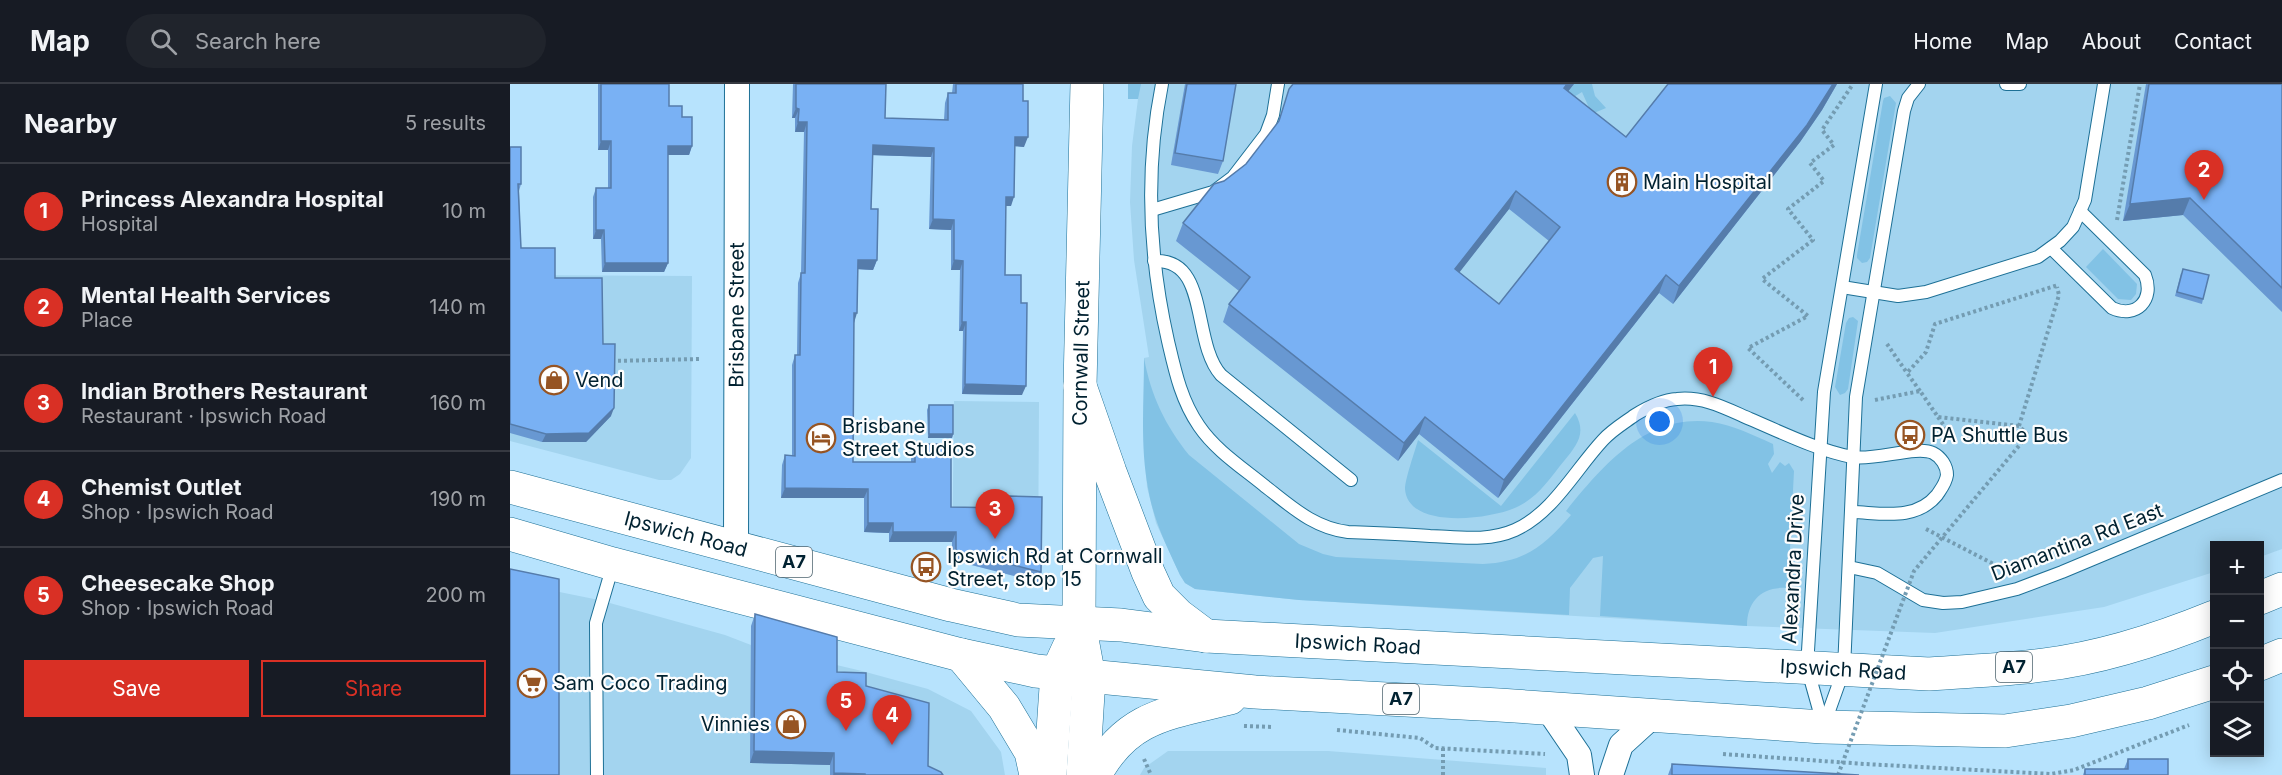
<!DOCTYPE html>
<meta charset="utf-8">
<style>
body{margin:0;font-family:Inter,sans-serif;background:#20242c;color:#f1f3f6}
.controls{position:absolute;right:18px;bottom:18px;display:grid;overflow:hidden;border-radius:0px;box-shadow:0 3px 15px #0003}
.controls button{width:54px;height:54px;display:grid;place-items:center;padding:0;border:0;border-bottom:2px solid #363941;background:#171b24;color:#f1f3f6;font:30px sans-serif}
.you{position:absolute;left:1150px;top:338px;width:21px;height:21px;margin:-15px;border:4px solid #fff;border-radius:50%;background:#1a73e8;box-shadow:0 0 0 9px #1a73e833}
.badge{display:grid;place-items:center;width:39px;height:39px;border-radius:50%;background:#d93025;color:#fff;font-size:20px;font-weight:700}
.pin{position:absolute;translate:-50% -50px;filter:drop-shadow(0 2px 3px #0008)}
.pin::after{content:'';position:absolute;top:32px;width:21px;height:18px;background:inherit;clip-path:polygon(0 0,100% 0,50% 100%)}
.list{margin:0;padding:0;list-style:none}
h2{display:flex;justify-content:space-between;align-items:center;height:78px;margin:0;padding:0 24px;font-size:26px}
h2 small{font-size:20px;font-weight:400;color:#9ea1a6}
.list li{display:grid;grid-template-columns:39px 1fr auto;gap:18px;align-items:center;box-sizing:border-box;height:96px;padding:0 24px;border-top:2px solid #363941}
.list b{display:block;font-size:22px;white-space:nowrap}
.list p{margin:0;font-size:20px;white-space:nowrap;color:#9ea1a6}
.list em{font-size:20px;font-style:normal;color:#9ea1a6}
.actions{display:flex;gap:12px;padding:18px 24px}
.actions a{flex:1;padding:14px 0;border:2px solid #d93025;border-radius:0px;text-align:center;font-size:21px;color:#d93025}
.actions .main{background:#d93025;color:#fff}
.icon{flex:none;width:33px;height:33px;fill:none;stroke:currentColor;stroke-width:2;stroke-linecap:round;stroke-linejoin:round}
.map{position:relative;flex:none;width:1772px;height:691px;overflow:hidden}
header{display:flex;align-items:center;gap:36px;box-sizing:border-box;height:84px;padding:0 30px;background:#171b24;border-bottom:2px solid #363941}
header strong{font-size:28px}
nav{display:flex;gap:33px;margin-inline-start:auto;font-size:21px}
.search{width:420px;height:54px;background:#20242c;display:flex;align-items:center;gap:15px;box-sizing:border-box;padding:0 21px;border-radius:33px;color:#9ea1a6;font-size:22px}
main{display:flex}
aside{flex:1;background:#171b24}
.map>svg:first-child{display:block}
</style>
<header>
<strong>Map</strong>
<div class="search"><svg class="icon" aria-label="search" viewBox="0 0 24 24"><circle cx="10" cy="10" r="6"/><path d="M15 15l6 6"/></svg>Search here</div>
<nav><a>Home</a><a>Map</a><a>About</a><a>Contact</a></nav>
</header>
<main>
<aside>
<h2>Nearby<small>5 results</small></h2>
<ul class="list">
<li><span class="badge">1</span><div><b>Princess Alexandra Hospital</b><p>Hospital</p></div><em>10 m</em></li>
<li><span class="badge">2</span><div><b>Mental Health Services</b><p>Place</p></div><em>140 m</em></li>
<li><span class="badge">3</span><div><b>Indian Brothers Restaurant</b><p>Restaurant · Ipswich Road</p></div><em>160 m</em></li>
<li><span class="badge">4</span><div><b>Chemist Outlet</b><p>Shop · Ipswich Road</p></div><em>190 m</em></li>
<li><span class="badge">5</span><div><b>Cheesecake Shop</b><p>Shop · Ipswich Road</p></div><em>200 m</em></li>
</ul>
<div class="actions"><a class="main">Save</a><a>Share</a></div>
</aside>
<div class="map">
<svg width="1772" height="691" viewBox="0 0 1772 691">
<rect width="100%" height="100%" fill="#b7e3fd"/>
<!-- built -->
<g fill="#a3d4ef">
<polygon points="618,0 1772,0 1772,465 1750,473 1750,461 1704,461 1704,488 1594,523 1425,549 1237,542 789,516 685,505 675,499 670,491 646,439 637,403 634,353 634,274 639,273 624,176 620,118 622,62 628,15 618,15"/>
<polygon points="0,191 182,192 181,374 170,390 161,396 149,396 0,357"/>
<polygon points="444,317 529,318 528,498 442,476"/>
<polygon points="0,498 89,516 215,551 241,561 352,587 418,605 461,627 491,668 495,691 0,691"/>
<polygon points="658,667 818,667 1036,684 1036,691 630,691 634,684"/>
</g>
<!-- green -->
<g fill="#82c2e5">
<polygon points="618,0 631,0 628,15 618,15"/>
<polygon points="1064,0 1082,0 1085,12 1096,24 1084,29 1080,26 1072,8 1062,14 1053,15"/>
<polygon points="1380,12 1386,19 1360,174 1357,178 1352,179 1347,174 1347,171 1373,17 1374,14"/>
<polygon points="1593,165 1627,200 1626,210 1621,216 1608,215 1576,183"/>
<polygon points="1343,233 1348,237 1338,305 1335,309 1330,311 1325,303 1336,239 1339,234"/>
<path d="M634,274C641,312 655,341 679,371L789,460L813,470L826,473L973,480C1015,478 1034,462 1061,431L1056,427C1093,381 1137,329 1202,338C1223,341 1243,351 1263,360L1264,370L1258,380L1262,389L1270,378L1275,382L1279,379L1284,387L1278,504C1253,502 1237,516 1237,542L1090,532L1093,472L1083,474L1060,504L1059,531L789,516L685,505L675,499L670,491C657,463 643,435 638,404C630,362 634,316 634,274Z"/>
<path d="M1065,329C1077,349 1067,361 1054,377C1040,394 1029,412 1009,422C985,435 898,447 895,405C895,395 905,367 908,356L991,422Z"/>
</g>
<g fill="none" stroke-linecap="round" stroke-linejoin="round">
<!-- lane casing -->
<g stroke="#1d7096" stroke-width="14">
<g id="lane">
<path d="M652,0C635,85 639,173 658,257C665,287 671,316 689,342C706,367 733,384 756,403C782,423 804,444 838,448C865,449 892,450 920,452C948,453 978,458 1005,446C1043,429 1065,386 1093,356C1102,346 1114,339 1125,331C1138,323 1152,316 1167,315C1194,312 1217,325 1240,335C1273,349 1307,366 1342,373C1365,377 1407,361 1423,369C1431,373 1437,382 1437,391C1436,399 1431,405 1427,411C1406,437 1372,429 1343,428"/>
<polyline points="1496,0 1510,0"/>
<polyline points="642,126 703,108 723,93 756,50 763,31 768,0"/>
<path d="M1541,164L1602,224C1626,235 1645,216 1635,191L1570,127"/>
<path d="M644,177C700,174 681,257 711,291L841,396"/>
<polyline points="1332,203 1388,212 1416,208 1528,173 1550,157 1563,143 1575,116 1594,0"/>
<polyline points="1339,483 1367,489 1413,516 1433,519 1452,518 1507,505 1552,488 1772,396"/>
<polyline points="1313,640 1297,583 1314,308 1366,0"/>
<polyline points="1314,641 1334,585 1346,313 1394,27 1398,14 1409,0"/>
<polyline points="87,691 86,539 103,481"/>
</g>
</g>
<!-- street casing -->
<g stroke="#1d7096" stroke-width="26">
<g id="street">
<path id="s1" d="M226,462L227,0"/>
<polyline points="1037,624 1069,671 1072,691"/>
<polyline points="1101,691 1111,661 1144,631"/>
</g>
</g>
<!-- secondary casing -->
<g stroke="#1d7096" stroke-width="34">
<g id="secondary">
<polyline points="540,691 547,589 559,563"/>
<path id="s2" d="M573,691L579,593L569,539L570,302L577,0"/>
</g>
</g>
<!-- highway casing -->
<g stroke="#1d7096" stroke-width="34">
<g id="highway">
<polyline points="570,302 600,388 638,488 649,512 668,531 696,552"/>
<path id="s3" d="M0,403L441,521L508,536L611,541L696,552L1419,590C1457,587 1496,586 1533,581C1592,574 1650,555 1704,533"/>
<polyline points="0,450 103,480 451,571 526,587 745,608 989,621 1313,643 1495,647 1561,637 1638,619 1704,598"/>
<polyline points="1750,514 1772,505"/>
<polyline points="451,571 494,623 521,668 526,691"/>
<polyline points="1750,580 1772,571"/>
<path d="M585,691C617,631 660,629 720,614"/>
</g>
</g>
<!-- path -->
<g stroke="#749cb2" stroke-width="4" stroke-dasharray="3 3" stroke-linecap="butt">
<polyline points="1607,136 1630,0"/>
<polyline points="1377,260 1397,289"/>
<polyline points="102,277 189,275"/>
<polyline points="1410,307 1397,289 1416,268 1425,240 1548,201"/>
<polyline points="1293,316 1238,264 1298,232 1252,195 1303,156 1278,125 1314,97 1300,79 1324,61 1312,46 1343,0"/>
<polyline points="1365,316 1410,307 1428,333 1509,342 1518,351"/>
<polyline points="1428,333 1443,355"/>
<polyline points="1509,342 1549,211 1547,203"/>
<polyline points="1416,445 1497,487"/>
<polyline points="734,642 763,643"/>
<polyline points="827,646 910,654 925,664 1035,670"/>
<polyline points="1213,670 1355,680 1541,690 1564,686 1679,641"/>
<polyline points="634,675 641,691"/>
<polyline points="933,691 933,664"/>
</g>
<!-- lane -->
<use href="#lane" stroke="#fff" stroke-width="12"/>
<!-- street -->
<use href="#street" stroke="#fff" stroke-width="24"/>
<!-- secondary -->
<use href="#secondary" stroke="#fff" stroke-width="33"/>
<!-- highway -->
<use href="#highway" stroke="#fff" stroke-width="33"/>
<!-- path-bridge -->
<polyline stroke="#749cb2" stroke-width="4" stroke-dasharray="3 3" stroke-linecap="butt" points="1328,691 1404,487 1518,351"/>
</g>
<!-- wall -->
<g fill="#6898d2" fill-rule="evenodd">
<polygon points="88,0 159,0 159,22 172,33 182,62 179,71 158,71 158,179 154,188 92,188 91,155 83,155 83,113 86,104 98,104 98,66 88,66"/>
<polygon points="283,0 376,0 375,34 434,36 435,19 438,9 442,9 443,0 513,0 514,63 505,62 501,122 496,122 495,191 511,219 512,311 452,310 453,247 449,247 450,186 441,186 441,146 419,145 421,73 363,71 361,125 367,176 363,186 348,185 344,239 343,378 401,378 401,370 405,360 441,423 495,424 498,412 531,488 528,498 442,476 442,458 379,458 379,449 354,448 354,414 271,414 272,381 275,371 282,372 282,281 285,271 287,271 288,199 291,189 294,48 285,48 285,34 282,34"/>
<polygon points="675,0 726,0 713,77 708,90 661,81"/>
<path d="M1064,0L1058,7L1116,53L1158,0H1327L1312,26L1290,58L1163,220L1149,209L988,414L909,350L888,377L713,238L719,220L729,207L666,157L673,139L714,97L736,80L768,39L779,5ZM999,125L1039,157L989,220L949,188Z"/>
<polygon points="1636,0 1772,0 1772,228 1673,131 1613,137"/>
<polygon points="0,63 11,100 9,107 11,164 45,194 93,260 101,332 76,358 32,358 0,349"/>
<polygon points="1671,189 1693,215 1692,220 1665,212"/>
<polygon points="419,321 443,350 442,354 418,354 417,326"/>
<polygon points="245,530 327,588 356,602 418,682 433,691 320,691 320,681 240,679 241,542"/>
<polygon points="1618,675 1658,691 1573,691 1575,685 1614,685"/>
<polygon points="1162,680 1349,691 1158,691"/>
</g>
<!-- shaded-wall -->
<g fill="#557cab">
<polygon points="1057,0 1064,0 1047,22 1054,4"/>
<polygon points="1323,0 1327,0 1312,26 1290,58 1163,220 1169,202"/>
<polygon points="286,24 289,25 285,34 282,34"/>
<polygon points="288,38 297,38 294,48 285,48"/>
<polygon points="505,53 518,53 514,63 502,62"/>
<polygon points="91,57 101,57 98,66 88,66"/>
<polygon points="363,61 424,64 421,73 359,71"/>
<polygon points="158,62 182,62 179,71 155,71"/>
<polygon points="1006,107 999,125 938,203 945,185"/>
<polygon points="496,113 504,113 501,122 493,122"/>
<polygon points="1680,114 1673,131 1613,137 1620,120"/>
<polygon points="423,135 444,136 441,146 419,145"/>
<polygon points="86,146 94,146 91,155 83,155"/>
<polygon points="348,176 367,176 363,186 345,185"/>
<polygon points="444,176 453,177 450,186 441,186"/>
<polygon points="95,179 158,179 154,188 92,188"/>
<polygon points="1156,191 1149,209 988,414 994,396"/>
<polygon points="344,229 347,229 344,239"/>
<polygon points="452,238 456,238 453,247 449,247"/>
<polygon points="455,300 516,302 512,311 452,310"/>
<polygon points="104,324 101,332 76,358 32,358 36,350"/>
<polygon points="915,333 909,350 888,377 894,359"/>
<polygon points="419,350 443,350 442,354 418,354"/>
<polygon points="275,404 358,405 354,414 271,414"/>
<polygon points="358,439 383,439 379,449 354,448"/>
<polygon points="383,448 446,448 442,458 379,458"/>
<polygon points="244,667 324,669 320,681 240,679"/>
<polygon points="324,689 355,690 354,691 323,691"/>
</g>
<!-- building -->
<g fill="#79b1f4" stroke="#557cab" stroke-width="1.5" fill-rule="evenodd">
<polygon points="91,0 159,0 159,22 172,22 172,33 182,33 182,62 158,62 158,179 95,179 94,146 86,146 86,104 101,104 101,57 91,57"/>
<polygon points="286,0 376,0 375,34 438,36 438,9 446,9 446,0 513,0 513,17 518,17 518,53 505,53 504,113 496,113 495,191 511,191 511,219 517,219 516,302 455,300 456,238 452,238 453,177 444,176 444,136 423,135 424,64 363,61 361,125 368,125 367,176 348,176 347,229 344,229 343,378 405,378 405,360 441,360 441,423 498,424 498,412 532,413 531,488 446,467 446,448 383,448 383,439 358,439 358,405 275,404 275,371 285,372 285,271 290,271 291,189 295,189 297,38 288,38 289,25 286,24"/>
<polygon points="677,0 726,0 713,77 665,69"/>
<path d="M783,0H1057L1054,4L1116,53L1158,0H1323L1297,41L1169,202L1156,191L994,396L915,333L894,359L719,220L740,193L673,139L704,100L714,97L736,80L769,37L779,5ZM1006,107L1050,143L989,220L945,185Z"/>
<polygon points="1639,0 1772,0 1772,204 1680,114 1620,120"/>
<polygon points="0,63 11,63 11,100 8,100 11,164 45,164 45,194 92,194 93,260 105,260 104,324 79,349 36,350 0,340"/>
<polygon points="1673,185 1699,191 1693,215 1667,208"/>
<rect x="419" y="321" width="24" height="29"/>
<polygon points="0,485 49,495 49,691 0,691"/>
<polygon points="245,530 327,553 327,588 356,589 356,602 419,619 418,682 431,688 433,691 355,691 355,690 324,689 324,669 244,667"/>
<polygon points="1618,675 1658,675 1658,691 1575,691 1575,685 1618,685"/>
<polygon points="1162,680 1349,691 1162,691"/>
</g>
<!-- icons -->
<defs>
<g id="building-ring" transform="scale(1.5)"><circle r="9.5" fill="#fdfdfd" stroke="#965423" stroke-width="1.5"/><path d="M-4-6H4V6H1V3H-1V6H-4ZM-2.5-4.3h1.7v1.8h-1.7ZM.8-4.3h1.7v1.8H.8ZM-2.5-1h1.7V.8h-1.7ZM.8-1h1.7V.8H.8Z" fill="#965423"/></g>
<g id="shop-ring" transform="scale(1.5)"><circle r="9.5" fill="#fdfdfd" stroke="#965423" stroke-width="1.5"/><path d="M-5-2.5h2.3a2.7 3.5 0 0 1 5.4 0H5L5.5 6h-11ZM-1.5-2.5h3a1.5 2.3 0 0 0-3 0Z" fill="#965423"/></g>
<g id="bus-ring" transform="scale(1.5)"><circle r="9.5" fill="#fdfdfd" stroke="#965423" stroke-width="1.5"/><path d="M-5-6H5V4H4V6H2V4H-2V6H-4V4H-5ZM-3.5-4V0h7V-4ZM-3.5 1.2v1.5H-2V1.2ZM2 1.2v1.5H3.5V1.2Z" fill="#965423"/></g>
<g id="hotel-ring" transform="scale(1.5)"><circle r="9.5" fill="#fdfdfd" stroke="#965423" stroke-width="1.5"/><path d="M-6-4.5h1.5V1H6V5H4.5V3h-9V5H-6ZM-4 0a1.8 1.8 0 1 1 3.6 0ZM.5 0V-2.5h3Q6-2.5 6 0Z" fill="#965423"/></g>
<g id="supermarket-ring" transform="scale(1.5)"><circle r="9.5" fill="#fdfdfd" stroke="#965423" stroke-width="1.5"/><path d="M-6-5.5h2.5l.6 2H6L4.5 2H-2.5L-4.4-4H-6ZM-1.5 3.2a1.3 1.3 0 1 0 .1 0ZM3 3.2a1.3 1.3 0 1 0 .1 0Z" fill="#965423"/></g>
</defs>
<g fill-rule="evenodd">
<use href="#building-ring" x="1112" y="98"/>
<use href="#shop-ring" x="44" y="296"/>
<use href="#bus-ring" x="1400" y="351"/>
<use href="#hotel-ring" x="311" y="354"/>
<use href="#bus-ring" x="416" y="483"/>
<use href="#supermarket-ring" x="22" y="599"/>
<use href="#shop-ring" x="281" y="640"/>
</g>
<g text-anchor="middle" stroke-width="4.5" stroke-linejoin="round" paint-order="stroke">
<!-- shield labels -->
<g fill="#fdfdfd" stroke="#4c636e" stroke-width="1.5">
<rect x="266" y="463" width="36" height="30" rx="4.5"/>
<rect x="1486" y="568" width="36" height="30" rx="4.5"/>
<rect x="873" y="600" width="36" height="30" rx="4.5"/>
</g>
<g font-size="18" font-weight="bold" fill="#002130">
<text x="284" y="484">A7</text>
<text x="1504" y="589">A7</text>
<text x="891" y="621">A7</text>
</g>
<!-- poi labels -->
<g font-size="20" fill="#002130" stroke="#fdfdfd" text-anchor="start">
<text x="1133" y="105">Main Hospital</text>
<text x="65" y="303">Vend</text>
<text x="332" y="349">Brisbane<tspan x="332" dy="23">Street Studios</tspan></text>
<text x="1421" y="358">PA Shuttle Bus</text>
<text x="437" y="479">Ipswich Rd at Cornwall<tspan x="437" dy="23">Street, stop 15</tspan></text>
<text x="43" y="606">Sam Coco Trading</text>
<text x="260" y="647" text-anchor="end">Vinnies</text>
</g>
<!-- street labels -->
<g font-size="20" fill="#002130" stroke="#fdfdfd">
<text dy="7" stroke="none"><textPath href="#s1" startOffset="231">Brisbane Street</textPath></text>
<text dy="7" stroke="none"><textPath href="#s2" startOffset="423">Cornwall Street</textPath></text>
<text dy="7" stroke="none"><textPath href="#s3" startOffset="182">Ipswich Road</textPath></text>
<text transform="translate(1567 458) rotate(-21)" y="7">Diamantina Rd East</text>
<text transform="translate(1283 485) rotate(-87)" y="7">Alexandra Drive</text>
<text dy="7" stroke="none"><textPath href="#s3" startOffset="866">Ipswich Road</textPath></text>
<text dy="7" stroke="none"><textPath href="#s3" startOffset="1352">Ipswich Road</textPath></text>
</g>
</g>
</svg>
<div class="controls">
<button>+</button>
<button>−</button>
<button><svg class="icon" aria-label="locate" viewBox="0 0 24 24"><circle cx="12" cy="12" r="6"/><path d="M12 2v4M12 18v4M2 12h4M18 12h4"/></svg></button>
<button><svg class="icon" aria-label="layers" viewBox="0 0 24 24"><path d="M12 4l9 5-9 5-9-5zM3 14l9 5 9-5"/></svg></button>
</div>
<div class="you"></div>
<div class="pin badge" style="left:1203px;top:313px">1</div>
<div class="pin badge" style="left:1694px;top:116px">2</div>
<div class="pin badge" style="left:485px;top:455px">3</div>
<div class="pin badge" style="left:382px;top:661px">4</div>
<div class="pin badge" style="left:336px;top:647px">5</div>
</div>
</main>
